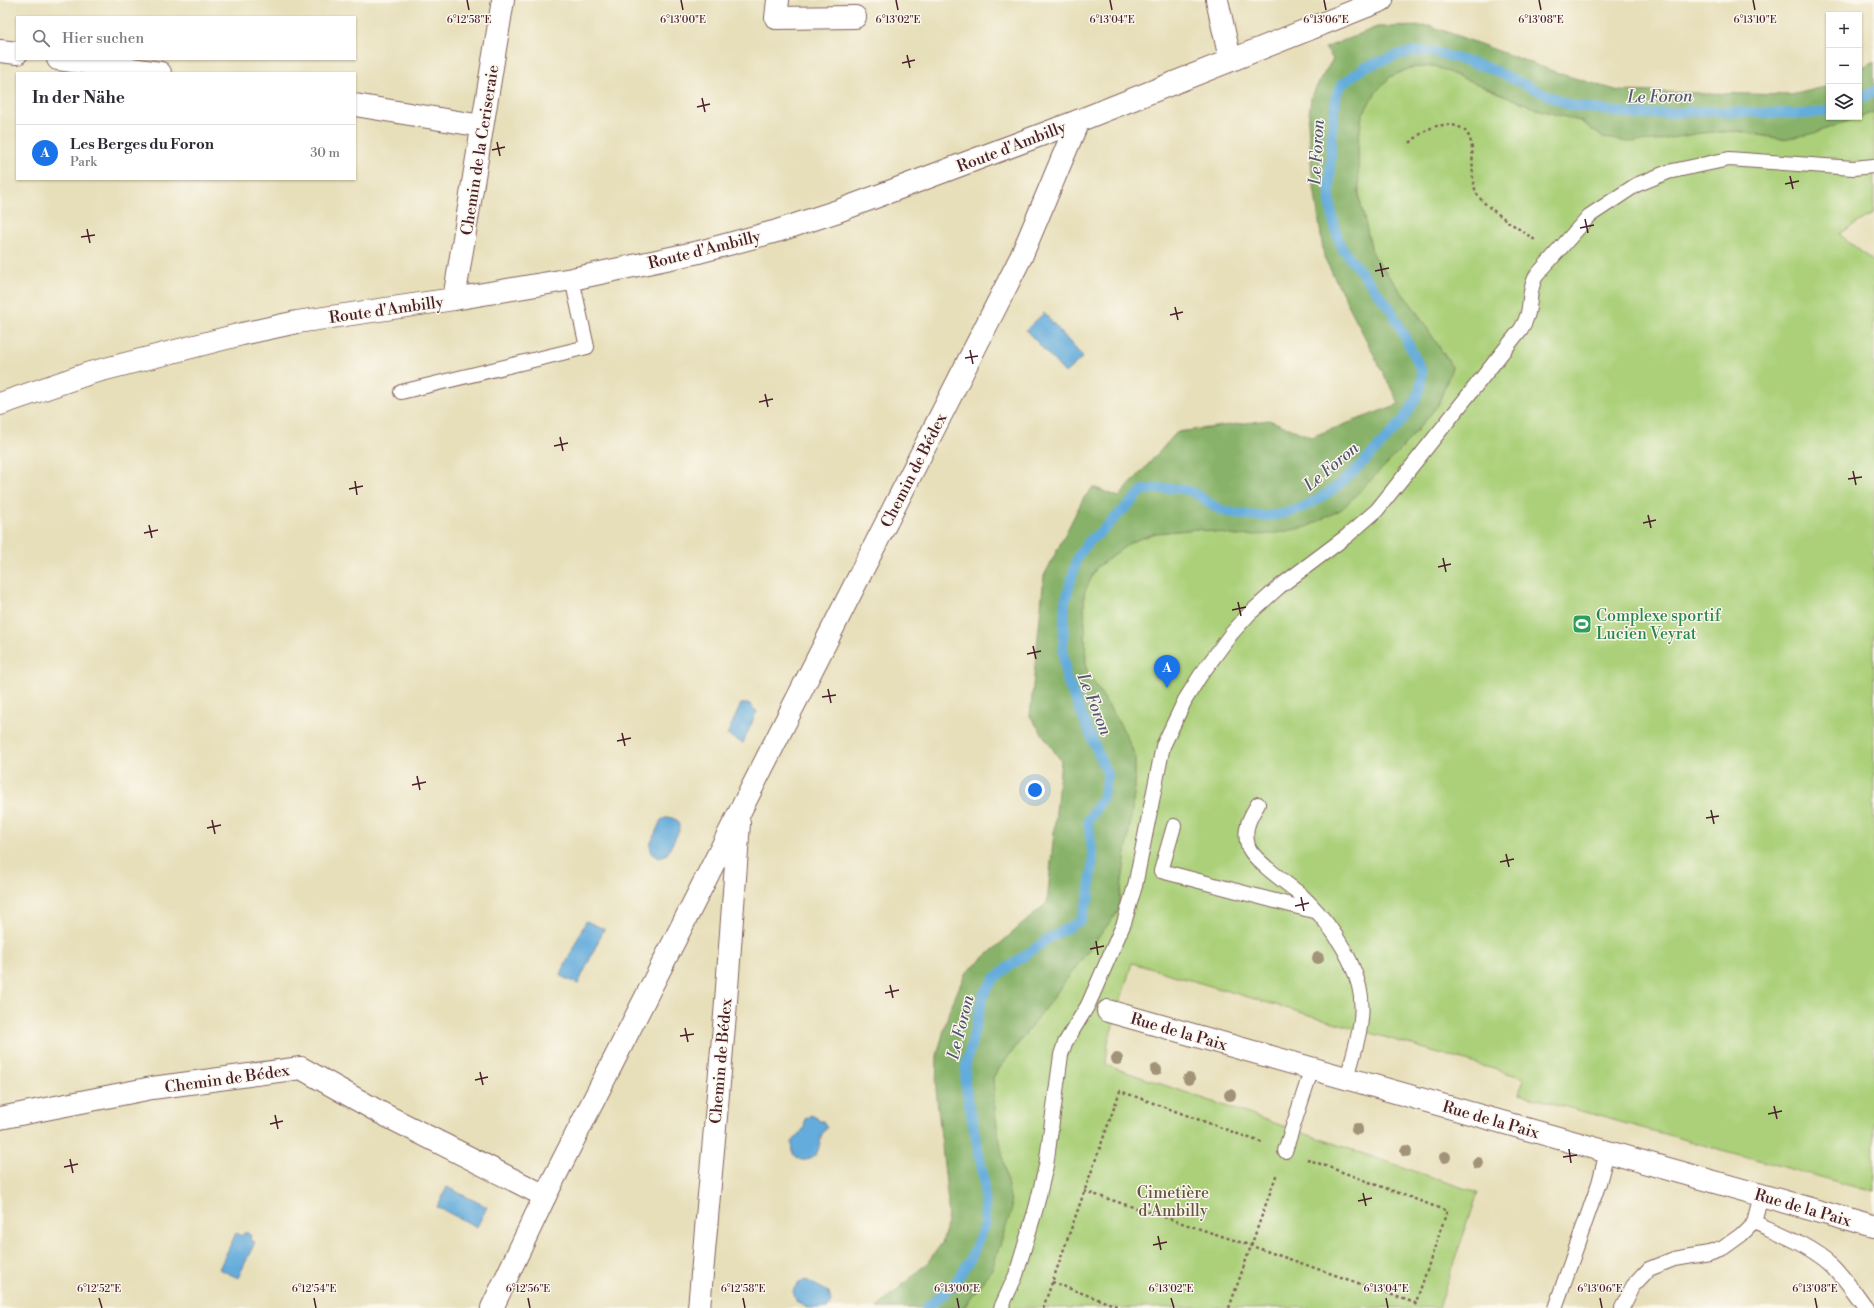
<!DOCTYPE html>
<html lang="de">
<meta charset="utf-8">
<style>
body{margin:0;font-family:"Libre Bodoni",serif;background:#f7f7f7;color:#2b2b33}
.controls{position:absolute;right:12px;top:12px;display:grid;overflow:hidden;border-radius:0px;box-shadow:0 1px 3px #0004}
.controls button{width:36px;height:36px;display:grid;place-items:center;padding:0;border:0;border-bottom:1px solid #e1e1e2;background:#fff;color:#2b2b33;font:20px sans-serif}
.you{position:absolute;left:1035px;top:790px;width:14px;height:14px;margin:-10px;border:3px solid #fff;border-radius:50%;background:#1a73e8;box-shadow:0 0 0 6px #1a73e833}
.badge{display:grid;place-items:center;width:26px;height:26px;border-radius:50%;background:#1a73e8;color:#fff;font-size:13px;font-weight:700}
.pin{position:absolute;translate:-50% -33px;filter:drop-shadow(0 1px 2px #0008)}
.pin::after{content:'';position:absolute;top:21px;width:14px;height:12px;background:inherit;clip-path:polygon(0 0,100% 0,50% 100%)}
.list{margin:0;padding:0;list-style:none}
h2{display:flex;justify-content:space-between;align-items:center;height:52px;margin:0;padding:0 16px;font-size:17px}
h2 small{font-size:13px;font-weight:400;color:#7c7c81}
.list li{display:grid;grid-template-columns:26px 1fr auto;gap:12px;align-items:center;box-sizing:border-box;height:56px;padding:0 16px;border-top:1px solid #e1e1e2}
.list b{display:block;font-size:15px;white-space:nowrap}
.list p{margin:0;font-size:13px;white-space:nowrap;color:#7c7c81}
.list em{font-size:13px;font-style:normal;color:#7c7c81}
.icon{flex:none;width:22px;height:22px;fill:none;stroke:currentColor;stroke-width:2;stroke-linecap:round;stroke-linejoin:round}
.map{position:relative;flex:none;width:1874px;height:1308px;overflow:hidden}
.search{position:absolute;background:#fff;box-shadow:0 1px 3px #0004;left:16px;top:16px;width:340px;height:44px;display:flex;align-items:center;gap:10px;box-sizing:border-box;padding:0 14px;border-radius:0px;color:#7c7c81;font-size:15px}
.panel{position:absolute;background:#fff;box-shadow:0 1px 3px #0004;left:16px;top:72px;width:340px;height:108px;border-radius:0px}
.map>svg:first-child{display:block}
</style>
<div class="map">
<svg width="1874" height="1308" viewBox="0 0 1874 1308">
<rect width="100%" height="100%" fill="#fbf7ec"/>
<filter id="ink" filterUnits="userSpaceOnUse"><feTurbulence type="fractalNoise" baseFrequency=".025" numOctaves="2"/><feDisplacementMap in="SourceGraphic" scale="8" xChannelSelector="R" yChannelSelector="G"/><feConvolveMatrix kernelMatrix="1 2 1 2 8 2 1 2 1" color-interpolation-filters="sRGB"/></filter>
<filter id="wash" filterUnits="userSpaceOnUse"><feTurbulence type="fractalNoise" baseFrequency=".012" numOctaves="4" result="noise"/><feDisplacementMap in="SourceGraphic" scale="16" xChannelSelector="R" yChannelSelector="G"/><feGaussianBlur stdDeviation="0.9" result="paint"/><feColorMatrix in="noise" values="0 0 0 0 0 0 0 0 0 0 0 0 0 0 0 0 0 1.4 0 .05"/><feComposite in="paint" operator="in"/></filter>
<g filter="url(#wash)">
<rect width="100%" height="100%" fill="#e7dfba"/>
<!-- green -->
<polygon fill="#abd079" stroke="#7a7852" points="1434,66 1540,110 1580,121 1604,138 1737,131 1782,139 1811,134 1874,112 1874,213 1839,234 1874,262 1874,1192 1519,1094 1524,1078 1132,963 1108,1042 1106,1065 1478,1193 1438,1308 963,1308 969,1302 995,1113 993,1077 1118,911 1135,787 1135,756 1125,733 1086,669 1084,593 1096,568 1131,542 1156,533 1197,529 1237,536 1342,509 1399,452 1438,405 1452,367 1414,308 1373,256 1359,197 1358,145 1362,115 1376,92 1390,77 1410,68"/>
<!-- forest -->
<polygon fill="#88b269" stroke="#69684a" points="1431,26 1561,74 1619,91 1791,95 1829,86 1829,117 1859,117 1859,69 1874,61 1874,112 1811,134 1782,139 1737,131 1700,133 1655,141 1628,142 1604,138 1580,121 1540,110 1434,66 1410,68 1390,77 1376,92 1362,115 1358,145 1359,197 1373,256 1414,308 1452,367 1438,405 1399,452 1342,509 1307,527 1272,534 1237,536 1197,529 1156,533 1131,542 1096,568 1084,593 1086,669 1125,733 1135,756 1135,787 1118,911 993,1077 995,1113 1012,1209 992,1269 963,1308 877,1308 927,1263 942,1243 947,1225 948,1203 936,1089 937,1056 949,1011 965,974 1047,903 1061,761 1030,716 1044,576 1083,499 1093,487 1119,497 1177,432 1269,420 1311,437 1399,404 1324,257 1312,173 1308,123 1311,97 1320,80 1333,59 1325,48 1377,27"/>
<!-- water -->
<g fill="#64acdb" stroke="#576683">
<polygon points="1044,313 1083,357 1065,373 1026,330"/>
<polygon points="741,704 750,704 753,709 757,711 743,743 727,735"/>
<polygon points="669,817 677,820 680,829 667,854 659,858 652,854 650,845 661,820"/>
<polygon points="586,921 604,929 578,984 560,976"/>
<path d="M811,1115L817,1118L819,1121H823L827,1127C826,1129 824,1130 823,1132C818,1141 822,1162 801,1160L793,1154L792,1142L804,1129L805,1119Z"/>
<polygon points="447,1187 487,1207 477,1227 437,1207"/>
<polygon points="236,1233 241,1236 244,1233 248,1233 251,1236 250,1240 255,1242 238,1278 219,1269"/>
<polygon points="806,1280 829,1292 831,1302 828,1308 809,1308 796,1301 793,1291 797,1284"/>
</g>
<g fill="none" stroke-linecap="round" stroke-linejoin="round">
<!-- stream -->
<g stroke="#64acdb" stroke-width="10">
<polyline points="1859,99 1874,91"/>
<path d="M926,1308L952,1287L971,1258L985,1223L984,1179L965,1083L966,1065L984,993L994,979L1007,968L1048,939L1080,921L1089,897L1093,857L1088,821L1102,799L1108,776L1066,678L1063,647L1065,602L1078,556L1089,541L1104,529L1143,490C1160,489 1180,485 1196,494C1205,499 1213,507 1222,510C1227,512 1234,513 1240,514C1304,527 1348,479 1388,437C1403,421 1426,392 1421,369L1390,308L1341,247L1334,225L1330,201V174L1332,131L1336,96L1341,85L1365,67L1401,54L1421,51L1435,52L1489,68L1569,105L1636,115L1699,111L1808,114L1829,110"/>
</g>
</g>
</g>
<g filter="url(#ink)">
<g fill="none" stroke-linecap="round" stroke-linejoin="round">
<!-- service casing -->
<g stroke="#81625d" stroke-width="16">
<g id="service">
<polyline points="401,392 587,347 572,279"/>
<path d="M1258,804C1250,817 1243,829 1248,846C1253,860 1286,883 1299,893C1325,917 1350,951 1359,986C1367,1017 1355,1048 1347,1078"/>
<polyline points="1174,826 1161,871 1317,912"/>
<polyline points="1285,1151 1312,1068"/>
<path d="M1754,1222C1780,1234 1810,1245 1832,1265C1845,1278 1855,1293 1866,1308"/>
<path d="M1001,1308L1016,1275L1036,1208L1046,1166L1061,1055L1065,1043L1088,1005L1124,923L1135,886L1163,746L1185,700L1200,676L1231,634L1249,614L1279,587L1347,536L1377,510L1521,329C1534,309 1526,295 1536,276L1589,216L1636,185L1668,172L1729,159L1853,168L1874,166"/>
<polyline points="1555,1308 1599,1183 1607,1152"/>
<polyline points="1622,1308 1633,1286 1649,1269 1674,1259 1709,1253 1723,1248 1741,1235 1754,1222 1761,1195"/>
</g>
</g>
<!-- minor casing -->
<g stroke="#81625d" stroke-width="24">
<g id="minor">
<polyline points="778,0 776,18 855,17"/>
<polyline points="1217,0 1230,59"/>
<polyline points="0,51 17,53"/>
<polyline points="58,59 160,73"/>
<polyline points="355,105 482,126"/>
<polyline points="454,299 503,0"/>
<polyline points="1108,1011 1874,1227"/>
<polyline points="0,1118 152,1088 301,1068 381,1113 545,1196"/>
<polyline points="492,1308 545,1196 1021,257 1078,121"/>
<polyline points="699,1308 725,1015 739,823"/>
</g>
</g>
<!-- tertiary casing -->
<g stroke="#81625d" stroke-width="24">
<polyline id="tertiary" points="0,404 90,373 242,334 297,322 454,299 572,279 699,252 777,231 838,211 1078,121 1382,0"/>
</g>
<!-- path -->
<g stroke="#81625d" stroke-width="2.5" stroke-dasharray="3 3" stroke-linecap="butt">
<path d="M1410,143C1422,132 1432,124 1450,125C1487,128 1463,176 1479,197C1488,209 1521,230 1535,240"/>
<polyline points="1307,1159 1447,1211 1414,1308"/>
<polyline points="1084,1191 1252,1246 1415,1303"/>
<polyline points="1052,1282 1122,1308"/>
<polyline points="1043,1308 1120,1091 1263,1143"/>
<polyline points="1229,1308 1277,1173"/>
</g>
<!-- service -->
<use href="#service" stroke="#fff" stroke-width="14"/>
<!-- minor -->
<use href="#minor" stroke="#fff" stroke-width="22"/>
<!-- tertiary -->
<use href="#tertiary" stroke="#fff" stroke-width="22"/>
</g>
<!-- trees -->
<g fill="#a19378">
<circle cx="1318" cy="958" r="6"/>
<circle cx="1117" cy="1059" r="6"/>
<circle cx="1156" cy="1070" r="6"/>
<circle cx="1189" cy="1079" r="6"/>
<circle cx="1230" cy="1095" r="6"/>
<circle cx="1357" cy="1129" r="6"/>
<circle cx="1406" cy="1151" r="6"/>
<circle cx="1445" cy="1157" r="6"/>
<circle cx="1478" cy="1163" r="6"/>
</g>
</g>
<!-- ticks -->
<path fill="none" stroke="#4a1f2b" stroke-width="1.5" d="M467,0L469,10M681,0L683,10M896,0L898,10M1110,0L1112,10M1324,0L1326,10M1539,0L1541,10M1753,0L1755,10M907,55L910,68M902,63L915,60M702,98L705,112M697,107L710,104M497,142L500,156M492,150L505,147M1790,176L1793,189M1785,184L1799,181M1585,219L1588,233M1580,228L1594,225M87,229L90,243M81,237L95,235M1380,263L1383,277M1375,271L1389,268M1175,307L1178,320M1170,315L1183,312M970,350L973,364M965,358L978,356M765,394L768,407M759,402L773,399M560,437L563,451M554,446L568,443M1853,471L1856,485M1848,479L1862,477M355,481L357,495M349,489L363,486M1648,515L1651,528M1643,523L1656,520M149,525L152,538M144,533L158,530M1443,558L1446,572M1438,567L1451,564M1238,602L1241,616M1232,610L1246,607M1033,646L1036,659M1027,654L1041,651M828,689L831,703M822,697L836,695M622,733L625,746M617,741L631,738M417,776L420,790M412,785L426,782M1711,810L1714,824M1706,818L1719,816M212,820L215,834M207,828L221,825M1506,854L1509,867M1500,862L1514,859M1301,897L1304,911M1295,906L1309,903M1096,941L1098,955M1090,949L1104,946M890,985L893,998M885,993L899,990M685,1028L688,1042M680,1036L694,1034M480,1072L483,1085M475,1080L488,1077M1774,1106L1777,1119M1768,1114L1782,1111M275,1115L278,1129M270,1124L283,1121M1569,1149L1571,1163M1563,1157L1577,1155M70,1159L73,1173M64,1167L78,1164M1363,1193L1366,1206M1358,1201L1372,1198M1158,1236L1161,1250M1153,1245L1167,1242M99,1298L102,1308M314,1298L316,1308M528,1298L530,1308M743,1298L745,1308M957,1298L959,1308M1171,1298L1174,1308M1386,1298L1388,1308M1600,1298L1602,1308M1815,1298L1817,1308"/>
<!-- icons -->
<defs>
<g id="stadium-square" transform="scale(1)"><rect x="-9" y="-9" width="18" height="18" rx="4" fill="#2e9e5b" stroke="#fbf7ec"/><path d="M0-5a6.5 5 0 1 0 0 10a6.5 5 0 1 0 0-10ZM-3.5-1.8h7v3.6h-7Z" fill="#fff"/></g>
</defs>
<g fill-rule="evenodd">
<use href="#stadium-square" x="1582" y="624"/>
</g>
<g text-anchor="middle" stroke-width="3" stroke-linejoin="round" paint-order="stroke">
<!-- street labels -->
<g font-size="16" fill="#4a1f2b" stroke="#fbf7ec">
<text transform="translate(1011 146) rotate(-21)" y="6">Route d'Ambilly</text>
<text transform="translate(479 150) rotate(-81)" y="6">Chemin de la Ceriseraie</text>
<text transform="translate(704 249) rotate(-14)" y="6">Route d'Ambilly</text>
<text transform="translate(386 309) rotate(-8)" y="6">Route d'Ambilly</text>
<text transform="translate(913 470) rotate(-63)" y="6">Chemin de Bédex</text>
<text transform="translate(1179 1031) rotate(16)" y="6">Rue de la Paix</text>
<text transform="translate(720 1061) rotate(-85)" y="6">Chemin de Bédex</text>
<text transform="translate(227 1078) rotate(-8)" y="6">Chemin de Bédex</text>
<text transform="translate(1491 1119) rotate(16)" y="6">Rue de la Paix</text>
<text transform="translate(1803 1207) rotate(16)" y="6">Rue de la Paix</text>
</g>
<!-- leisure labels -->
<g font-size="16" fill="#27864d" stroke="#fbf7ec" text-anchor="start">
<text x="1596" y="621">Complexe sportif<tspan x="1596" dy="18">Lucien Veyrat</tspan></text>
</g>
<!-- park labels -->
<g font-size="16" fill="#675442" stroke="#fbf7ec">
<text x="1173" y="1198">Cimetière<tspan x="1173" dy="18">d'Ambilly</tspan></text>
</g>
<!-- water labels -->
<g font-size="17" font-style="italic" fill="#545771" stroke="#fbf7ec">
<text transform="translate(1660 96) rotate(-1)" y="6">Le Foron</text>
<text transform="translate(1316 152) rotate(-87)" y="6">Le Foron</text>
<text transform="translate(1331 466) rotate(-40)" y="6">Le Foron</text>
<text transform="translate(1095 704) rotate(68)" y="6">Le Foron</text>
<text transform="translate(960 1027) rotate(-76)" y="6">Le Foron</text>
</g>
</g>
<g font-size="10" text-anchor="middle" fill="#4a1f2b" stroke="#fbf7ec" stroke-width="3" stroke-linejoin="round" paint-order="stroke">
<text x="469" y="23">6°12'58"E</text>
<text x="683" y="23">6°13'00"E</text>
<text x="898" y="23">6°13'02"E</text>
<text x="1112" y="23">6°13'04"E</text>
<text x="1326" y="23">6°13'06"E</text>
<text x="1541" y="23">6°13'08"E</text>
<text x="1755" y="23">6°13'10"E</text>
<text x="99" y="1292">6°12'52"E</text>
<text x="314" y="1292">6°12'54"E</text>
<text x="528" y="1292">6°12'56"E</text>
<text x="743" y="1292">6°12'58"E</text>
<text x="957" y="1292">6°13'00"E</text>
<text x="1171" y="1292">6°13'02"E</text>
<text x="1386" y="1292">6°13'04"E</text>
<text x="1600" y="1292">6°13'06"E</text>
<text x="1815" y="1292">6°13'08"E</text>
</g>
</svg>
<div class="controls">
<button>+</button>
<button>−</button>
<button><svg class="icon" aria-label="layers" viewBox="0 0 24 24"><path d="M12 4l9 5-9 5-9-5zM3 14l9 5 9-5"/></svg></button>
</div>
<div class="you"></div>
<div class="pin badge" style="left:1167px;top:688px">A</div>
<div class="search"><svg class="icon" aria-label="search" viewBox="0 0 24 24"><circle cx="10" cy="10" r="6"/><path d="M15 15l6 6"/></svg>Hier suchen</div>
<section class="panel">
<h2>In der Nähe<small></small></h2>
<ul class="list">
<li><span class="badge">A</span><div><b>Les Berges du Foron</b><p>Park</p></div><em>30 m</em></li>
</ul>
</section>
</div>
